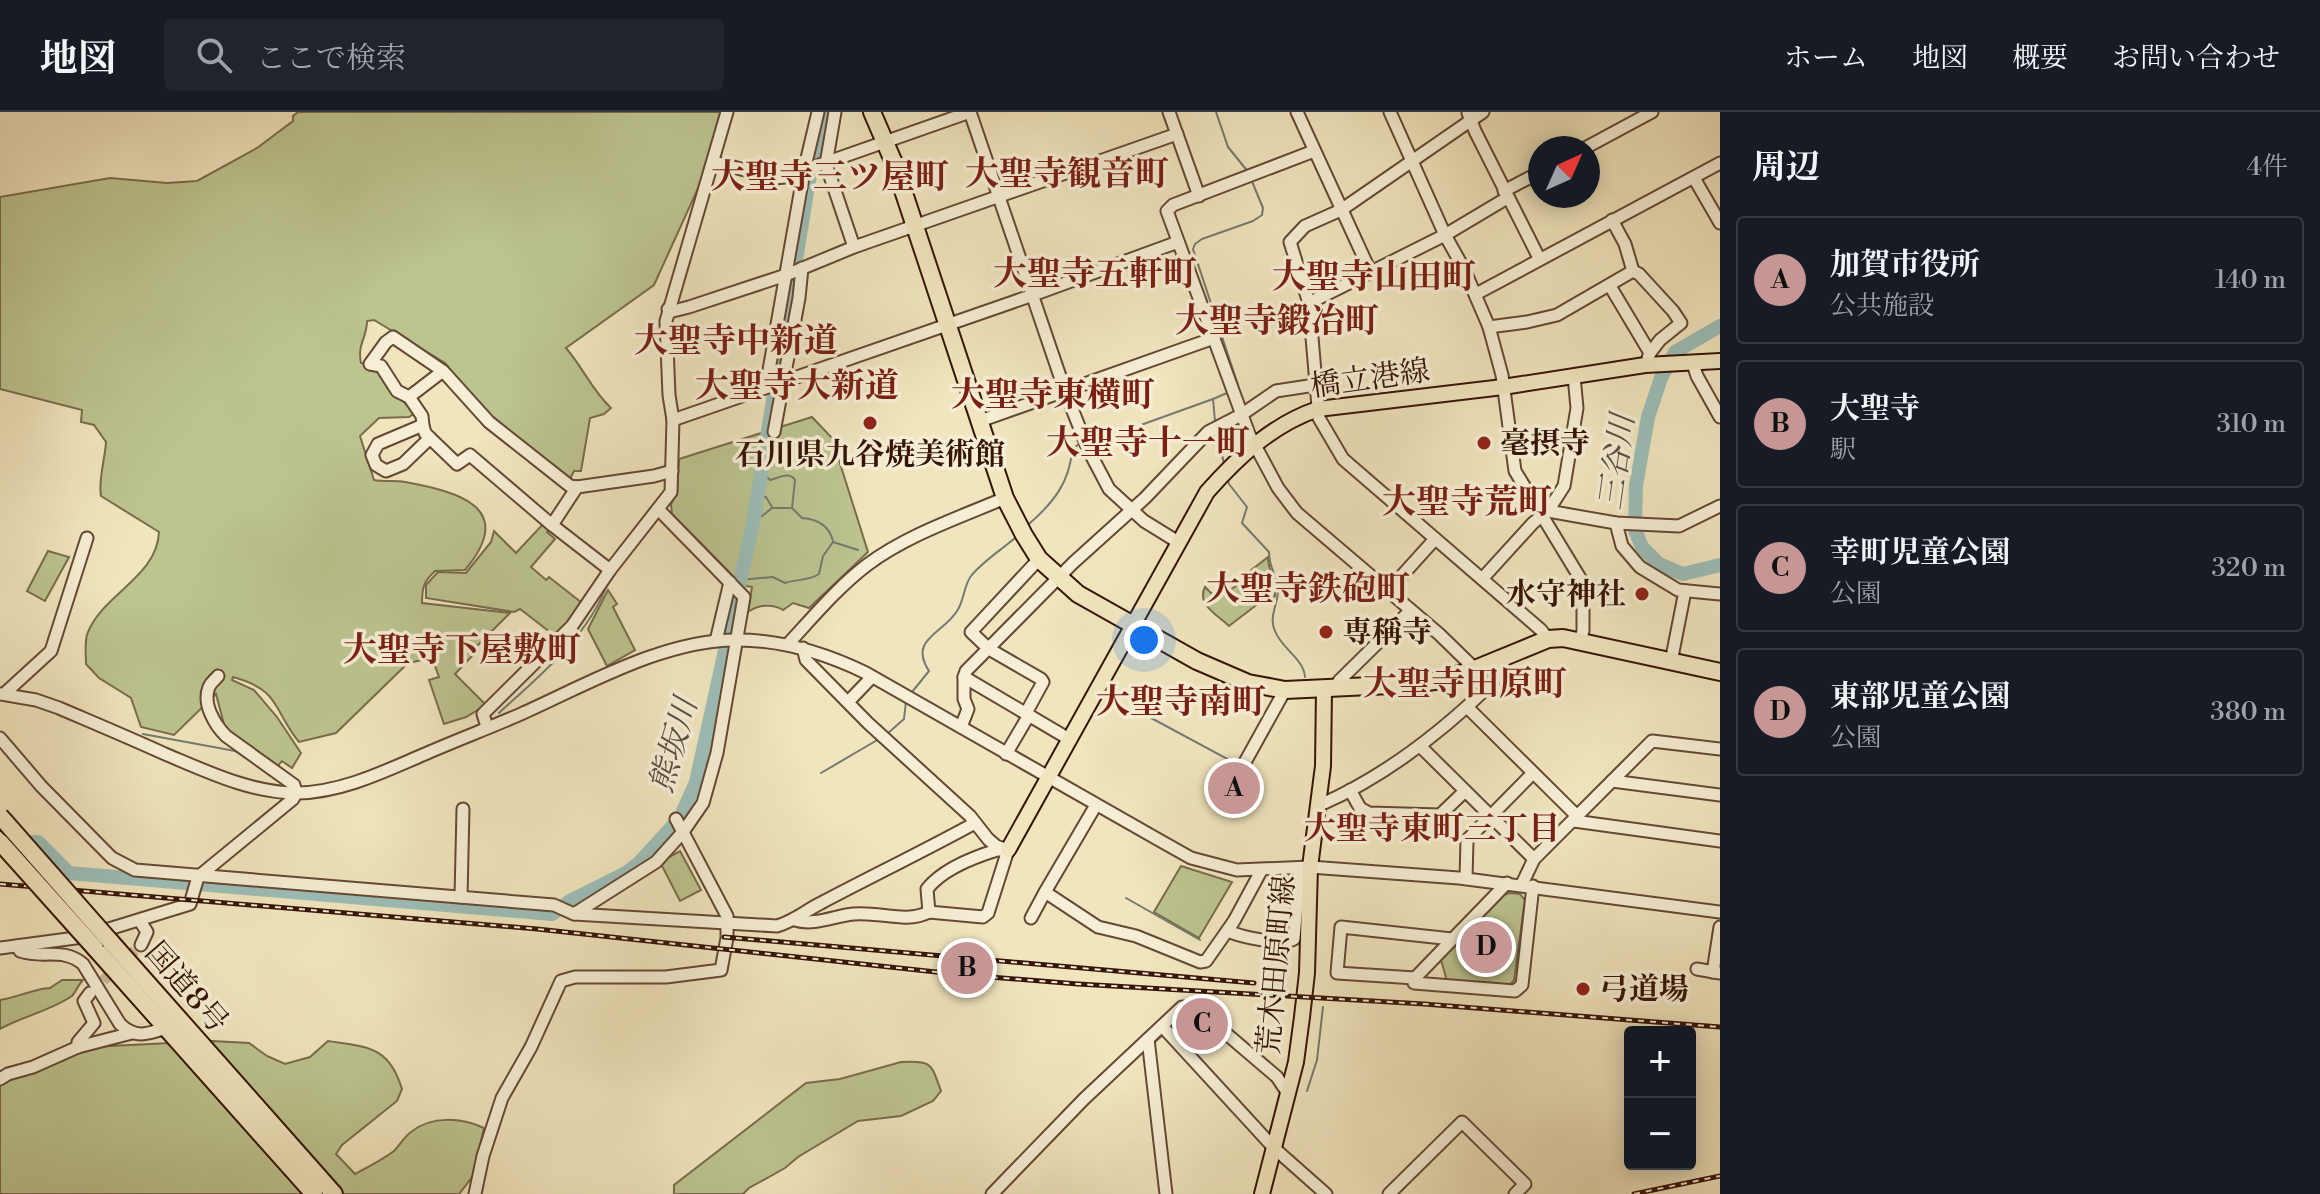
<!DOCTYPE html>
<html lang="ja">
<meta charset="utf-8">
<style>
body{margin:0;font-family:"Libre Bodoni","Noto Serif JP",serif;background:#20242c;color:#f1f3f6}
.controls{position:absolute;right:24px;bottom:24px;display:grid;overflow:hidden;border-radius:8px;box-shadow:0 4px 20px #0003}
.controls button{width:72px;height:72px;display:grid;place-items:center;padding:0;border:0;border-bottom:2px solid #363941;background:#171b24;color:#f1f3f6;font:40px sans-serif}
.compass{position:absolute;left:1528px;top:24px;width:72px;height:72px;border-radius:50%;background:#171b24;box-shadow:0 4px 20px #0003;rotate:45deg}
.you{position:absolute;left:1144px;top:528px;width:28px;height:28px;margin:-20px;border:6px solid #fff;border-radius:50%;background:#1a73e8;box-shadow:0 0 0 12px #1a73e833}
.badge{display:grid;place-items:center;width:52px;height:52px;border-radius:50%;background:#c59692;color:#111;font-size:26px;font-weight:700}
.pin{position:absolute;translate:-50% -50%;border:4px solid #fff;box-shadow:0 2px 8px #0006}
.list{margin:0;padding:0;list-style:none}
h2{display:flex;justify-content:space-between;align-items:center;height:104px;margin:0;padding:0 32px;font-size:34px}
h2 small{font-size:26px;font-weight:400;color:#9ea1a6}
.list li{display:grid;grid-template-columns:52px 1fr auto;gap:24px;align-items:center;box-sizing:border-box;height:128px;margin:0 16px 16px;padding:0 16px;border:2px solid #363941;border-radius:8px}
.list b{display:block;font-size:30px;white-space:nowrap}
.list p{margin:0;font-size:26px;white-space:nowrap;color:#9ea1a6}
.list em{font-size:26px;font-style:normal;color:#9ea1a6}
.icon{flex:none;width:44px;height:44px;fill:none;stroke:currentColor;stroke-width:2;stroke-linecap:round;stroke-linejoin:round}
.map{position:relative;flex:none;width:1720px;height:1082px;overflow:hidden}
header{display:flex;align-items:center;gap:48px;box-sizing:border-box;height:112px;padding:0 40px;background:#171b24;border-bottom:2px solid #363941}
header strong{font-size:38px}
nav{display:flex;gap:44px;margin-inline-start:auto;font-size:28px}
.search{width:560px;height:72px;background:#20242c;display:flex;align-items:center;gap:20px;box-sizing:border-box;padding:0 28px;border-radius:8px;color:#9ea1a6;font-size:30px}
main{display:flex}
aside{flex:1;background:#171b24}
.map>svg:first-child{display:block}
</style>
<header>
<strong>地図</strong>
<div class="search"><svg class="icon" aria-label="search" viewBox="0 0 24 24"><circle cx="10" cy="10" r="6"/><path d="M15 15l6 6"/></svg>ここで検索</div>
<nav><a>ホーム</a><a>地図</a><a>概要</a><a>お問い合わせ</a></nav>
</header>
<main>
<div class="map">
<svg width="1720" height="1082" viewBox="0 0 1720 1082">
<rect width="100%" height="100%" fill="#f1e5be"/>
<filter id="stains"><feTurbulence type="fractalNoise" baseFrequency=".0025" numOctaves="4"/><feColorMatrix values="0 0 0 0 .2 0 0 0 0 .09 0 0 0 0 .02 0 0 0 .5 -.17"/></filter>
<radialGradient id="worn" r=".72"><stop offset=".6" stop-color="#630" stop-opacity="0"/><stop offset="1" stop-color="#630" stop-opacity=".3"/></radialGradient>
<!-- green -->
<g fill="#bcc490" stroke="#796c4b" stroke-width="2">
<path d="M298,0H724L710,50L654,173L566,236C584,257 591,277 611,296L604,302L590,306L581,359H574L570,367L563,365L485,301L445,251L374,208L367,209C367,226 357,232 361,251L380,255L396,282L415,301L409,305L379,306L360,324L374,368C385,370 395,368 405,370C460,380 517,396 465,458L435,459C424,469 422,475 422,491L510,501L474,537H467L474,542L455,562L486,593L466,605L444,612L429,568L439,565L432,546L408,551L336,621L299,630C273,598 281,578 233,565L232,568L254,578L277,605L301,641L292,656L282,649L277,655L226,620L216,582L174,623L141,615L131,586L99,566L86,552C86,542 84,529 88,520C104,481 157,465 159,420L101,384C98,369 105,347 106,330L94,313L81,310L82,298L0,277V85L110,66L167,71L197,69L257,36L293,9V4Z"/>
<path d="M812,305L832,326L868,440L809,496L793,491L783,498C772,491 758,493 748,500L752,475L742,473L672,402L671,392L677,382L679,347Z"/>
<polygon points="544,411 550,416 547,420 555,427 531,455 546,468 549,465 582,491 568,512 555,524 520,497 514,500 426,486 426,473 438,460 466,461 491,430 494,419 516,441"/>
<polygon points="48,439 69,445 45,489 27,479"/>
<path d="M1268,445C1268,459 1277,471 1275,484L1265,492L1259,491L1229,514C1218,503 1196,493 1205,475L1212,482L1224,474L1230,478L1252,463L1250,459Z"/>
<polygon points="608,478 617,492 613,495 635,538 607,554 588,517"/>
<polygon points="680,739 701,778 680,789 660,750"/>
<polygon points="1181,754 1232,770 1199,826 1154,800"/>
<polygon points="1510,781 1520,782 1525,788 1514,868 1509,874 1447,869 1441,848 1503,783"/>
<path d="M62,868H83C78,873 76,880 72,884C50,899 23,904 0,917V888C15,886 37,876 50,876Z"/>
<path d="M212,929L249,931L267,944L285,952L310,945L328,929C368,935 389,934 402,977L397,989L342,1033L336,1042L355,1062C368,1055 382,1048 394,1039C400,1033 404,1025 411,1020C432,1003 462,1006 484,1016L473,1064L459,1082H0V971L89,935Z"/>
<path d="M901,950C933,948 931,952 941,979L933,989L901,1004L858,1009L798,1045L785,1056L749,1076L743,1082H674V1073L806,971L840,967Z"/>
</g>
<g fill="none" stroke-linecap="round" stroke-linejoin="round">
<!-- stream -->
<g stroke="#737a71" stroke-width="2">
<polyline points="1216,0 1228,35 1249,61"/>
<polyline points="1237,277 1238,273 1193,137 1195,132 1202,127 1253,109 1262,103 1263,96 1251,67"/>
<polyline points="1215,309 1213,287 1227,281"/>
<polyline points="1217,319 1224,352"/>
<polyline points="1090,326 1113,323 1213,287"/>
<path d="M761,359L770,368C779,366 789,359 795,368L792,396L802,406C817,407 829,413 833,429"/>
<path d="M1227,366L1229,372L1247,395L1242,411L1269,440C1269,457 1277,463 1278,476C1279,491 1268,504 1275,519C1281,536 1304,547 1305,565"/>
<polyline points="757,385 766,385 772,395"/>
<polyline points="754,405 762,404 772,396 791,396"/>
<path d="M1029,412C1053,391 1070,370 1072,338L1080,331"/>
<path d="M739,468L773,465L785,471C796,467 809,469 819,462L823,444L833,430L858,438"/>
<path d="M912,580L929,559C908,527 943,522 957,499C964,489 964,473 971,464C982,450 1001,438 1015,426"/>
<polyline points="1140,600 1246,657"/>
<polyline points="1279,600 1287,587"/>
<path d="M499,601C539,564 587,526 607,473"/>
<polyline points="143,622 235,639 263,657"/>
<polyline points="887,622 904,607 906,589"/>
<polyline points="821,661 879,627"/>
<polyline points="1126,786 1200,828"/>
<polyline points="1172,915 1188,900"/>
<polyline points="1154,931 1164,922"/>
<polyline points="1307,979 1317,948 1323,895"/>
</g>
<!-- river -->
<g stroke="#9cbeb8" stroke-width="14">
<polyline points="1720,214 1675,240 1661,266 1648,305 1636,374 1635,418 1642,435 1659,452 1683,462 1720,453"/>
<polyline points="0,730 38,730 69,761 552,802 570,789 626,761 639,751 680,706 696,670 753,411 808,74 825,0"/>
</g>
<!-- minor-tunnel -->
<polyline stroke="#cb9" stroke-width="11" stroke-dasharray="11 5.5" stroke-linecap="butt" points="91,880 141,833"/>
<!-- minor casing -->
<g stroke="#654834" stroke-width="15">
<g id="minor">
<polyline points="835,0 826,52 854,135"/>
<polyline points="970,0 1065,279 1088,337 1109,377 1144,409 1178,430"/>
<polyline points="1169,0 1199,84"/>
<polyline points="1297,0 1370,159"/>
<polyline points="1390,0 1445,123 1464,157 1489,215 1502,263 1515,359 1583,471 1583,519 1580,529"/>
<polyline points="1468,1 1475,19 1539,146"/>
<polyline points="1585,36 1652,0"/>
<polyline points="1314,39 1173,93 1167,99 1249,322 1278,376 1297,401 1439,522 1475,557"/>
<polyline points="714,50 775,66 785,65 970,0"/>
<polyline points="1694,66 1720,111"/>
<polyline points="1504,79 1540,60"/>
<polyline points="1507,86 1445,123 1309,191 1319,306 1343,347 1541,518 1548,527"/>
<polyline points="1633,159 1639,162 1673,199 1681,211 1660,228 1650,241"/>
<polyline points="1610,174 1650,241 1648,246"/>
<polyline points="1476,182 1720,51"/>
<polyline points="1309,191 1290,130 1305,114 1341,98 1483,0"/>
<polyline points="668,197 673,199 689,195 786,163 854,135 1177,22"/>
<polyline points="1489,215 1527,210 1557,203 1633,159 1625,132 1612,108"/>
<polyline points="1693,252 1697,264 1720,305"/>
<polyline points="443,259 409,285 397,279 381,254 370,252 386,230 393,225 443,259 489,310 570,374 577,375 654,364 672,359"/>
<polyline points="766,275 804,59 818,0"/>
<polyline points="409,285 422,304 423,313 378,332 372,343 376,353 386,359 403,352 430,326 425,321 423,313"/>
<polyline points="673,308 1033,183 1178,130"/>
<polyline points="980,309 1214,226"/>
<polyline points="774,320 799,186 802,156"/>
<polyline points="430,326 457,352 470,343 552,413 610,458"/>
<polyline points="1548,399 1616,411 1679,414 1720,394"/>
<polyline points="1616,411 1622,434 1640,455 1678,478 1720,482"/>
<polyline points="552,413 577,375"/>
<polyline points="1482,467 1533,411 1548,399 1564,374 1577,296 1574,264"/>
<polyline points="1388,479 1435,427"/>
<polyline points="716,529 730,470"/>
<path d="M788,532C813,505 838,475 867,453C907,423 958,406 1005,386"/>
<polyline points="803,536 806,548 868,611 970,704 988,727 996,734 1008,738"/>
<polyline points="1671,550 1685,479"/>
<polyline points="964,565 966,559 1073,451 1145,386 1208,320 1241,303 1276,279 1315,273"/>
<polyline points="1338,577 1339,569 1410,499"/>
<path d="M0,582L36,588L59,596C94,611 130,626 165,642C208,660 251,681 298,681C343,680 385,659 425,642C457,628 489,616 521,602C586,573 665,527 738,528C784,528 825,541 866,561L1159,728L1191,746L1237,758L1310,755L1459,766L1720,800"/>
<polyline points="4,582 51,539 87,426"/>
<polyline points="848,590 872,565"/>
<polyline points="1467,595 1577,704"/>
<polyline points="1026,601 1043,570 1041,567 989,537 971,520 1039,447"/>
<polyline points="487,615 483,602 572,514 610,458 671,380 673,308 669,283 666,209 727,0"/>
<polyline points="961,615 968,597 964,587 964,565 1069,627"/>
<path d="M0,626L41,674L112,746L135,758L554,793L574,802L777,814C794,809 805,799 821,791C872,764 924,739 975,711"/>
<polyline points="1421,635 1534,747"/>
<polyline points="1006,642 1029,603"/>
<polyline points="1244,652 1285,578"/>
<polyline points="1612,669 1720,683"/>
<polyline points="1350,678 1360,696 1369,701 1440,703 1465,679"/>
<polyline points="1096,693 1045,780 1098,815 1136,824 1200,850 1206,849 1234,809 1261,759"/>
<path d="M1320,693C1386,664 1441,621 1492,571L1501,559L1505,545"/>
<polyline points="1574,709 1720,729"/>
<path d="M997,738H1008L988,801L983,805L929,800L927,777C942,758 974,745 997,738Z"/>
<polyline points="1466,766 1467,728 1533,661"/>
<polyline points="1507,771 1415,866 1414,871 1515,879 1522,873 1533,774"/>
<polyline points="1522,772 1534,747 1652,629 1720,637"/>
<polyline points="461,785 463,697"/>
<polyline points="574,802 656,750 683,720 703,691 717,641 744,485 658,397"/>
<polyline points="1031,806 1045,780"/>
<path d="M795,808C814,814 834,804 853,802C880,799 905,812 929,800"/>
<polyline points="140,809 147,820 141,833"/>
<path d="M1228,819C1241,825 1282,834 1294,827L1300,756"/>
<path d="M17,834L20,839C42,847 63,835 83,852L120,912C135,927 148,922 166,916"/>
<path d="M0,836L83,825L190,792L198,765L293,687L296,681L294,673L226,624C215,613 202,592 209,575C211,570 215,568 218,564"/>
<polyline points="1697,857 1720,861"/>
<polyline points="1713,860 1720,815"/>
<polyline points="1415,866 1337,861 1341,815 1452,827"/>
<polyline points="1162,914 1274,1036 1326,1082"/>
<polyline points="1148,927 1166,1082"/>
<polyline points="78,935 78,930 94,911 84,889 90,881"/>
<polyline points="0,967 8,962 33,955 78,935 132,921"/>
<polyline points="475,1082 483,1044 502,986 531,935 561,869 575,865 666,865 721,858 727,826 727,804 676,707"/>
<polyline points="992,1082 1084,987 1182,895 1195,895 1277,965 1287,980"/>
<polyline points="1389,1082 1462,1010 1525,1072 1515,1082"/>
</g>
</g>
<!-- major casing -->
<g stroke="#361406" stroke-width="18">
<g id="major">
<path d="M1008,738L1207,380C1238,345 1273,312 1318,297L1503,275L1645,253L1720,249"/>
<polyline points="1262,1082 1296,950 1302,905 1307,861 1310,755 1323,654 1324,578"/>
</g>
</g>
<!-- highway casing -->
<g stroke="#361406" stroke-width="20">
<g id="highway">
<polyline points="872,0 894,51 1005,386 1024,423 1039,447 1078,482 1197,549 1248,571 1285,578 1413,572 1441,568 1475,557 1548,527 1563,526 1720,560"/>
<polyline points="110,829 334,1082"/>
<polyline points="95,836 314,1082"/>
</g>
</g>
<!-- minor -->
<use href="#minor" stroke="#f6eed5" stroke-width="11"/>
<!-- major -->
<use href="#major" stroke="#f1e5be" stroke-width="14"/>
<!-- highway -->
<use href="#highway" stroke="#f1e5be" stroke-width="16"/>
<!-- rail casing -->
<g stroke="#361406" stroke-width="5">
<g id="rail">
<polyline points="0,772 537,817 964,863 1078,872 1424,892 1720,915"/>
<polyline points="724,825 1254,871"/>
<polyline points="1634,1082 1720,1064"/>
</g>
</g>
<!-- rail -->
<use href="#rail" stroke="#f6eed5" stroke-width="2" stroke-dasharray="6" stroke-linecap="butt"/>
<!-- highway-bridge casing -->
<g stroke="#361406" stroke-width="20" stroke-linecap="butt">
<g id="highway-bridge">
<polyline points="0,704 110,829"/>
<polyline points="0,730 95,836"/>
</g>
</g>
<!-- highway-bridge -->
<use href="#highway-bridge" stroke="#f1e5be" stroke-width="16"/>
</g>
<!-- markers -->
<g fill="#8f2418" stroke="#f6eed5" stroke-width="3">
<circle cx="870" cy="311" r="8"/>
<circle cx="1484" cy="331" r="8"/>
<circle cx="1642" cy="482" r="8"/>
<circle cx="1326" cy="520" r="8"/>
<circle cx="1583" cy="877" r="8"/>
</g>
<g text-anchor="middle" stroke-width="7" stroke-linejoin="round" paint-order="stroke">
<!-- street labels -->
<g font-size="30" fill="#361406" stroke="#f6eed5">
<text transform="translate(1370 266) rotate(-8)" y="10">橋立港線</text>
<text transform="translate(1276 853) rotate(-85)" y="10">荒木田原町線</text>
<text transform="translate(187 875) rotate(49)" y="10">国道8号</text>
</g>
<!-- poi labels -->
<g font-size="30" font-weight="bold" fill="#361406" stroke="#f6eed5" text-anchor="start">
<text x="1500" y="341">毫摂寺</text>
<text x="870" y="352" text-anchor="middle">石川県九谷焼美術館</text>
<text x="1626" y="492" text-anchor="end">水守神社</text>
<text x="1342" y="530">専稱寺</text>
<text x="1599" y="887">弓道場</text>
</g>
<!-- water labels -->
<g font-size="32" font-style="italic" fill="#5a5044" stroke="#f6eed5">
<text transform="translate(1616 350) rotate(-82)" y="11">三谷川</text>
<text transform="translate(673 633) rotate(-74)" y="11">熊坂川</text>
</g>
<!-- neighbourhood labels -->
<g font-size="32" font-weight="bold" fill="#7a1f14" stroke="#f6eed5">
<text x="1432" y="727">大聖寺東町三丁目</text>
</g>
<!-- quarter labels -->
<g font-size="34" font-weight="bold" fill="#7a1f14" stroke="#f6eed5">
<text x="1067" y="73">大聖寺観音町</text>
<text x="830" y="76">大聖寺三ツ屋町</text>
<text x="1095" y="173">大聖寺五軒町</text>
<text x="1374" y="176">大聖寺山田町</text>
<text x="1277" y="220">大聖寺鍛冶町</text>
<text x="736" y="240">大聖寺中新道</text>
<text x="797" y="285">大聖寺大新道</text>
<text x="1053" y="294">大聖寺東横町</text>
<text x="1148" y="342">大聖寺十一町</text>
<text x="1467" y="401">大聖寺荒町</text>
<text x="1308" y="488">大聖寺鉄砲町</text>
<text x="462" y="549">大聖寺下屋敷町</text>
<text x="1465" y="583">大聖寺田原町</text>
<text x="1181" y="601">大聖寺南町</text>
</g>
</g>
<rect width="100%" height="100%" filter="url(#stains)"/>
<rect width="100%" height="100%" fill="url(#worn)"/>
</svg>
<div class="controls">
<button>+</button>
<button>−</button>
</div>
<svg class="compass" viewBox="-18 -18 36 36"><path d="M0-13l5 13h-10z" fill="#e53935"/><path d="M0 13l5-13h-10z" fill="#9ea1a6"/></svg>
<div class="you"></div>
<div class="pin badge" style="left:1234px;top:676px">A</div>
<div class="pin badge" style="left:967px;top:856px">B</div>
<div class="pin badge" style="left:1202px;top:912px">C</div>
<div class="pin badge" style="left:1486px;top:835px">D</div>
</div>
<aside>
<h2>周辺<small>4件</small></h2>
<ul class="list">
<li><span class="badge">A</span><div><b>加賀市役所</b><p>公共施設</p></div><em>140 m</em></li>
<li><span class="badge">B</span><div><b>大聖寺</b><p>駅</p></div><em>310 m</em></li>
<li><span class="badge">C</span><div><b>幸町児童公園</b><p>公園</p></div><em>320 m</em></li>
<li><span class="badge">D</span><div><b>東部児童公園</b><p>公園</p></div><em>380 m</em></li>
</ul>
</aside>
</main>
